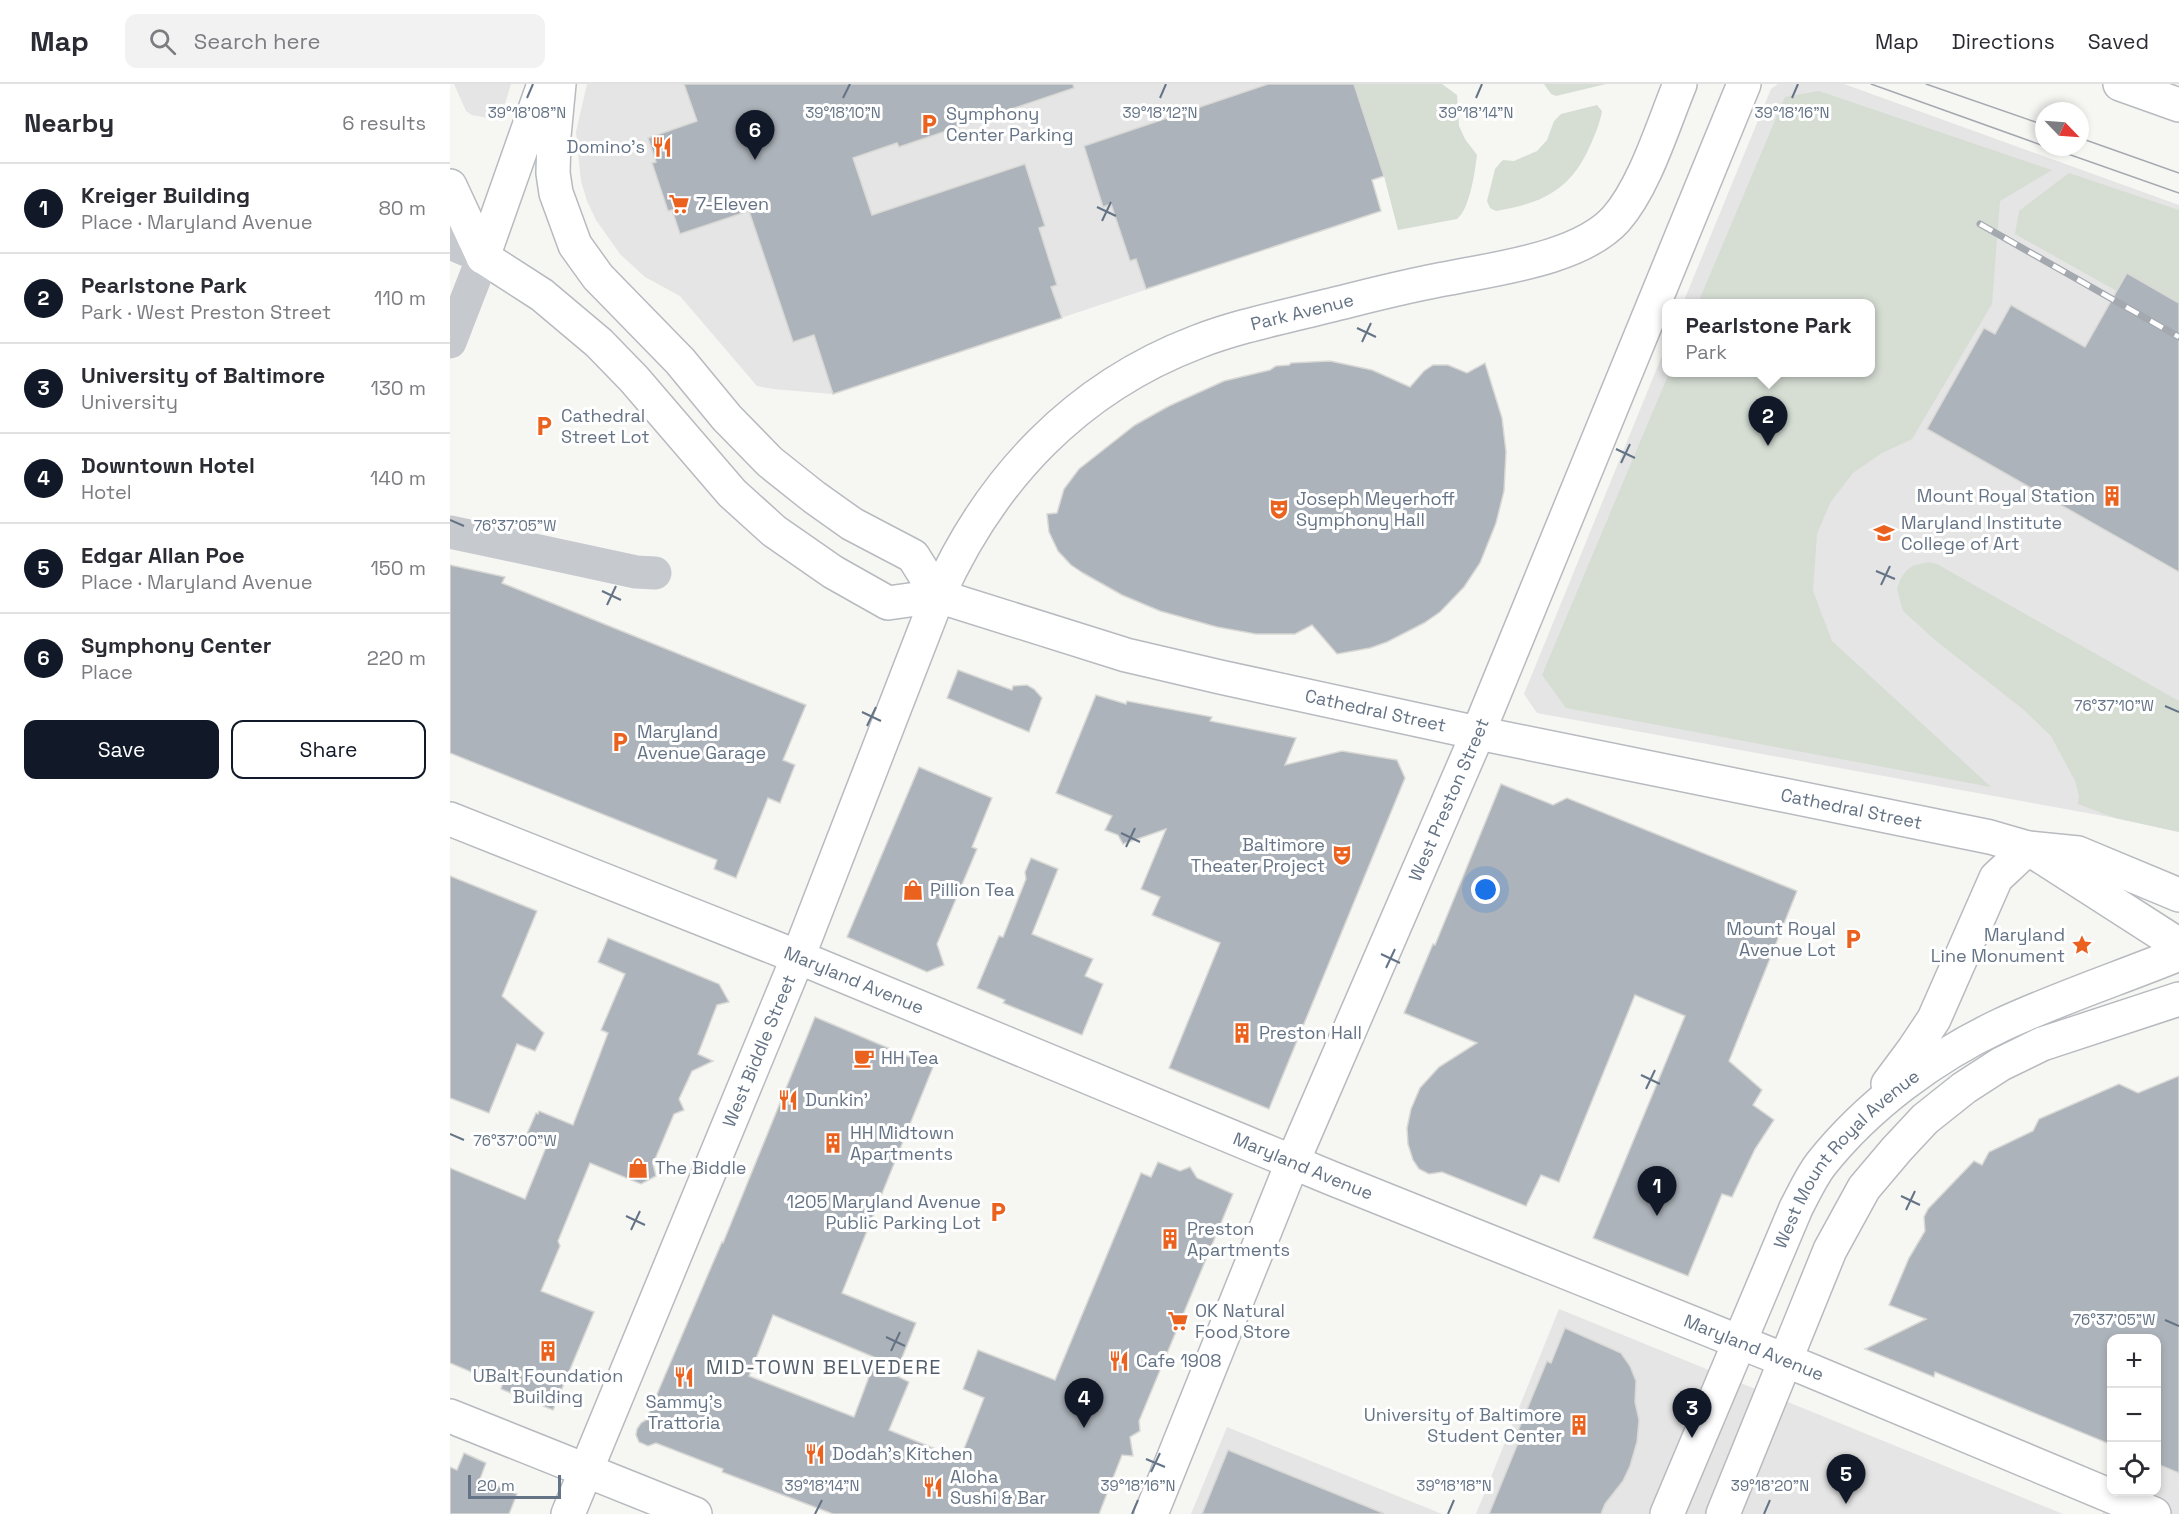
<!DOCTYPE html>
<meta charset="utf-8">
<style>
body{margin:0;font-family:"Space Grotesk",sans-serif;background:#f2f2f3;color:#2b2b33}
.controls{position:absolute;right:18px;bottom:18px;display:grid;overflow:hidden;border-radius:12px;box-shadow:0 3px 9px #0003}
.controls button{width:54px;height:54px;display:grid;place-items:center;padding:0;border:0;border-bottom:2px solid #e1e1e2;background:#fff;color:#2b2b33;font:30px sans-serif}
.compass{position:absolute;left:1585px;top:18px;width:54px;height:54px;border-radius:50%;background:#fff;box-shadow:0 3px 9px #0003;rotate:115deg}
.scale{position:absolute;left:18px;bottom:15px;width:93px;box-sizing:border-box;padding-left:6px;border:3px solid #647385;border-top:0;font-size:16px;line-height:21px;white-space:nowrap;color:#647385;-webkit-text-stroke:4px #fff;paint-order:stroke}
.you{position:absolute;left:1036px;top:806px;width:21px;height:21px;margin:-15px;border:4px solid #fff;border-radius:50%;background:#1a73e8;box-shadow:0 0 0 9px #1a73e833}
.badge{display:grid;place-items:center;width:39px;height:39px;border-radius:50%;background:#111827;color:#fff;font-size:20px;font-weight:700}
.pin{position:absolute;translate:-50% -50px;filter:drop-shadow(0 2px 3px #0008)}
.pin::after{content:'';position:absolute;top:32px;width:21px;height:18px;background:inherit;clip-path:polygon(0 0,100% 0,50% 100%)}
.popup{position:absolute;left:1212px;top:215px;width:213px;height:78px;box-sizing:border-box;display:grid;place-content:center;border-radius:12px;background:#fff;filter:drop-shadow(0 2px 4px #0005);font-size:20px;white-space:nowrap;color:#7c7c81}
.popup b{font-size:22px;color:#2b2b33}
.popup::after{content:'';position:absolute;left:50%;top:100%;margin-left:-12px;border:12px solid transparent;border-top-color:#fff}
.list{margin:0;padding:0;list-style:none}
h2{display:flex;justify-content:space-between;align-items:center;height:78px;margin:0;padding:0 24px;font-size:26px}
h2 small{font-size:20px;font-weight:400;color:#7c7c81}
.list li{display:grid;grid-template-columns:39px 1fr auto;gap:18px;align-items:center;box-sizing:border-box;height:90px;padding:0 24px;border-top:2px solid #e1e1e2}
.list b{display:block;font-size:22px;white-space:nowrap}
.list p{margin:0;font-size:20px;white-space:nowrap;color:#7c7c81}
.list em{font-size:20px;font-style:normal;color:#7c7c81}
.actions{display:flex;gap:12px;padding:18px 24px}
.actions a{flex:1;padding:14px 0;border:2px solid #111827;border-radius:12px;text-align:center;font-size:21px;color:#111827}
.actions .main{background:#111827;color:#fff}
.icon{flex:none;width:33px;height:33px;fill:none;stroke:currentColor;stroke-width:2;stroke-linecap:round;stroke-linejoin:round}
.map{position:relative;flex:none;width:1729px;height:1430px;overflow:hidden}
header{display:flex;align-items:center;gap:36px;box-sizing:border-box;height:84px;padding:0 30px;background:#fff;border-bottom:2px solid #e1e1e2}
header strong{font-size:28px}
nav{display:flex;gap:33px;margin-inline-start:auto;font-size:21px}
.search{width:420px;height:54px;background:#f2f2f3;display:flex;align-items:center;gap:15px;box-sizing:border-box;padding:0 21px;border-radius:12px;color:#7c7c81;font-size:22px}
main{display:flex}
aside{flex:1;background:#fff}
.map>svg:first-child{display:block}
</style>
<header>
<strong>Map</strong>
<div class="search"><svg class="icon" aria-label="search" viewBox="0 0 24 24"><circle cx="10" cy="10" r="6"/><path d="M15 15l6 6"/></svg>Search here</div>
<nav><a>Map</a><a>Directions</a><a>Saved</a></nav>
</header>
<main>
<aside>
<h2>Nearby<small>6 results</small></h2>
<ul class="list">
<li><span class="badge">1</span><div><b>Kreiger Building</b><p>Place · Maryland Avenue</p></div><em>80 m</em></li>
<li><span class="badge">2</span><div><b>Pearlstone Park</b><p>Park · West Preston Street</p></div><em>110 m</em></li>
<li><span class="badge">3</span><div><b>University of Baltimore</b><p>University</p></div><em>130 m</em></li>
<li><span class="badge">4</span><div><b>Downtown Hotel</b><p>Hotel</p></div><em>140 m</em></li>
<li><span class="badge">5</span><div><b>Edgar Allan Poe</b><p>Place · Maryland Avenue</p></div><em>150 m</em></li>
<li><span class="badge">6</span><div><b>Symphony Center</b><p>Place</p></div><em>220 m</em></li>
</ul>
<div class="actions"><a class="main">Save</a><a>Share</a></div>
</aside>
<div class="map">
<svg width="1729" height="1430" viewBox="0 0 1729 1430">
<rect width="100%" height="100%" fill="#f6f6f3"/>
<!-- built -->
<g fill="#e4e5e4">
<polygon points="4,0 61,0 53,26 46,32 38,34 22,31 16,27"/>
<polygon points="137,0 909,0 941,89 922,96 931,127 383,310 323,305 307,302 230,212 195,193 170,170 146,136 137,117 131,97 126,48"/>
<polygon points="1328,0 1394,0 1729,121 1729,748 1665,734 1087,629 1074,610 1216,262 1216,288 1420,288 1420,220 1233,219 1321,5"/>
<polygon points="1728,1210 1729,1430 1652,1430 1662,1407 1706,1408 1707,1301 1717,1278 1707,1271 1707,1266"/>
<polygon points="1109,1225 1613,1430 1026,1430"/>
<polygon points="777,1343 992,1430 741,1430"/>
</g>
<!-- green -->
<g fill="#d6ded4">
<path d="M904,0H992L1007,11L1009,42L1015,55L1027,71C1025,87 1020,125 1007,135L948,146L934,92Z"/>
<polygon points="1094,0 1156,0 1106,12 1101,10"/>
<polygon points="1369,7 1602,86 1550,117 1542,220 1462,355 1432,369 1403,389 1380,419 1367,450 1363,507 1382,557 1541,703 1116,624 1092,591 1219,289 1420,288 1420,220 1248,219 1335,13"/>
<path d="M1147,21L1152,27C1150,39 1145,51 1140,62C1120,107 1092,119 1046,127L1040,124L1037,117L1045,85L1050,79L1053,76L1064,77L1087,67L1097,56L1104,37L1111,30Z"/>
<polygon points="1619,89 1729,126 1729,242 1565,150 1569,127"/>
<polygon points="1478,478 1487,480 1729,617 1729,748 1665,734 1628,720 1629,712 1625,697 1601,652 1574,626 1485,556 1453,527 1447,505 1450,496 1456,487 1462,482"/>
</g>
<!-- building -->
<g fill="#adb3ba" stroke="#d8d8d5" stroke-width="1.5" fill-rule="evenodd">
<polygon points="234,0 623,0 624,4 449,63 447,59 403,74 422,131 575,80 595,142 589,144 607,201 601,203 612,234 383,310 364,251 343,258 299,127 230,150 222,126 218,127 202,79 206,78 198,54 247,37"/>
<polygon points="818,0 904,0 934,92 922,96 931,127 696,205 686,175 680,177 661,120 653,123 634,62"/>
<polygon points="1677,189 1729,219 1729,488 1477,345 1534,244 1545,250 1561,221 1635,263"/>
<polygon points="880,277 922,286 960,303 974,287 983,281 998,281 1017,289 1035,279 1052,334 1056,368 1054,407 1046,439 1030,479 1014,503 990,528 974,539 937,558 920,564 887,570 862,541 845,550 806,550 767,543 710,527 672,511 633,489 621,481 608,467 599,448 597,430 607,429 614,405 629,385 685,341 719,322 774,297 820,286 826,282 839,281 841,279"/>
<polygon points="0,481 55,493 52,499 356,621 333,676 345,681 330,719 318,714 286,794 264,785 267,776 0,669"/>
<polygon points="508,586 562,606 563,602 577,601 584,605 592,614 579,648 497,614"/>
<polygon points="646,611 676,620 677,617 762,633 760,637 846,654 835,681 892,667 947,676 955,694 819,1025 719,984 770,859 702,831 710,813 691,805 716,745 673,760 668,751 655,746 662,732 606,709"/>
<polygon points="469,683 542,714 522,763 527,765 487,860 494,881 477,888 397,853"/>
<polygon points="1051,700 1103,721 1117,714 1347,807 1279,977 1312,1006 1303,1021 1324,1036 1305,1065 1282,1113 1272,1110 1238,1192 1143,1154 1235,932 1185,911 1109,1098 1091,1091 1076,1122 992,1088 979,1090 969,1085 963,1076 958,1060 957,1044 961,1025 970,1004 989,983 1027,959 954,929 983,860 985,861"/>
<polygon points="581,774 608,785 582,850 643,875 635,892 653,900 632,951 553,919 555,916 527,904 549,852 553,853 576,795 575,788"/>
<polygon points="0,792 87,827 52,912 94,949 85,967 67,960 39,1029 0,1014"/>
<polygon points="158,854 269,900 279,918 267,921 248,970 263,977 242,987 229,1015 234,1026 224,1030 203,1080 206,1092 191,1100 140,1079 108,1157 110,1162 91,1207 144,1228 103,1326 51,1305 52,1301 0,1279 0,1084 75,1115 97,1061 76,1052 86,1029 88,1030 89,1027 123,1041 158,949 151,946 175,890 148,878"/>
<path d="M365,933L483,983L392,1209L466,1239L445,1291L459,1298L439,1346L510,1375L534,1314L513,1305L528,1266L605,1296L691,1089L701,1093L708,1078L730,1087L740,1083L747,1094L783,1110L689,1337L690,1347L680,1353L683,1372L672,1371L649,1430H383L272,1388L273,1385L206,1359L198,1362L189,1358L186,1351L187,1345L191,1339L196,1336L262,1181L272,1158L273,1159ZM323,1231L426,1274L404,1333L299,1292Z"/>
<polygon points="1729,992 1729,1389 1707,1380 1707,1254 1662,1254 1662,1361 1485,1288 1484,1293 1415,1265 1476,1235 1439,1221 1459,1174 1475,1147 1474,1133 1478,1125 1524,1077 1532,1081 1539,1068 1583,1047 1589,1035 1669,1000 1688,1009"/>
<polygon points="1115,1244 1171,1269 1180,1282 1186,1297 1185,1318 1189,1336 1187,1358 1180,1382 1173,1397 1155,1420 1151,1430 1039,1430 1072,1349 1068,1347 1097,1277 1101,1279"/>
<polygon points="778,1366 933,1429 932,1430 752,1430"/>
<polygon points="14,1369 36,1379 30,1395 67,1410 59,1430 0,1430 0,1383 7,1386"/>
</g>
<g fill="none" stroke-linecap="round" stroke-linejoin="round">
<!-- major casing -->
<g stroke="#b7babf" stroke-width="36">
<g id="major">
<polyline points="109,0 104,52 103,89 106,109 125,161 148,193 230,277 277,334 320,378 364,413 402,440 463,472 488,512"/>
<polyline points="1670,0 1729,21"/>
<polyline points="0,102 33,173"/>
<path id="s1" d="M33,173L92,211L149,259L184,295L282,409L324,447L383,488L438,519L488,512L676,571L770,593L1028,649L1540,753L1578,764L1628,769L1729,811"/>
<polyline points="33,173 94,0"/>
<path id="s2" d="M0,735L348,873L881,1094L1357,1285L1704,1430"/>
<polyline points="1584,768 1729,861"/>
<polyline points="1438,1000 1464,965 1484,935 1546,794 1578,764"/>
<polyline points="0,1332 245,1430"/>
<path id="s3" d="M118,1430L348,873L488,512C540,395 626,304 747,258C788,242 834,233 877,222C918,212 959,201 1000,194C1049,184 1131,174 1166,135C1195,102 1213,41 1230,0"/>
<path id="s4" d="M701,1430L843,1077L1028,649L1294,0"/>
<path id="s5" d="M1217,1430L1346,1124C1354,1109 1361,1093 1371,1080C1418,1021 1483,973 1551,941C1609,914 1670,894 1729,870"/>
<polyline points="1273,1430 1380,1166 1414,1104 1447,1065 1475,1035 1514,1004 1551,980 1592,960 1729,915"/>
</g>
</g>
<!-- minor -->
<g stroke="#c6c9cd" stroke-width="33">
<polyline points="0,159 33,173 0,258"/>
<polyline points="0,448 186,488 205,489"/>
</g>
<!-- major -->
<use href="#major" stroke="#fff" stroke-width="33"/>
<!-- tram -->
<g stroke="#a4a9b0" stroke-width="1.5">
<polyline points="1421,0 1594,62"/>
<polyline points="1476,0 1594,41"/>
<polyline points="1630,54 1729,89"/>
<polyline points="1598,63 1729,109"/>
</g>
<!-- rail casing -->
<g stroke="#a4a9b0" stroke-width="7">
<polyline id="rail" points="1530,140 1729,253"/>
</g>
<!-- rail -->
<use href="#rail" stroke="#fff" stroke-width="4.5" stroke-dasharray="14" stroke-linecap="butt"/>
</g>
<!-- ticks -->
<path fill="none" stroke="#647385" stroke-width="2" d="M77,14L83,0M393,14L400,0M710,14L716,0M1026,14L1032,0M1342,14L1348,0M647,123L666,132M652,137L661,118M907,244L926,253M912,258L921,239M1166,365L1185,374M1171,379L1180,360M0,436L14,442M1426,487L1445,495M1431,501L1440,482M152,507L171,516M157,521L166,502M1715,622L1729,628M412,628L431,637M417,642L426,623M671,749L690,758M676,763L685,744M931,870L950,879M936,884L945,865M1191,991L1210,1000M1196,1005L1205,986M0,1050L14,1056M1451,1112L1470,1121M1456,1126L1465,1107M176,1132L195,1141M181,1146L190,1127M1715,1236L1729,1242M436,1253L455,1262M441,1267L450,1248M696,1375L715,1383M701,1388L710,1369M365,1430L372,1416M682,1430L688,1416M998,1430L1004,1416M1314,1430L1320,1416"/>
<!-- icons -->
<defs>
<g id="parking-bare" transform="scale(1.62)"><path d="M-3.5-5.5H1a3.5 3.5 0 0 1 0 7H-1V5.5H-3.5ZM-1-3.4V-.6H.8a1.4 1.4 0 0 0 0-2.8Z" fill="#eb621e" stroke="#fff" stroke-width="2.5" paint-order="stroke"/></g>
<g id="restaurant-bare" transform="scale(1.62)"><path d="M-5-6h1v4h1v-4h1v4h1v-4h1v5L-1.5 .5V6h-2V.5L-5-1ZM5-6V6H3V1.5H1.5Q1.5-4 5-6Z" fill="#eb621e" stroke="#fff" stroke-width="2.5" paint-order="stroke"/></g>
<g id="supermarket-bare" transform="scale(1.62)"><path d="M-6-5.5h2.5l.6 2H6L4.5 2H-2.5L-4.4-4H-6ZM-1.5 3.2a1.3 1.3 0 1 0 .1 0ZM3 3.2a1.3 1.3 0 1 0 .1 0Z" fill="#eb621e" stroke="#fff" stroke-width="2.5" paint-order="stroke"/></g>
<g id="building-bare" transform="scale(1.62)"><path d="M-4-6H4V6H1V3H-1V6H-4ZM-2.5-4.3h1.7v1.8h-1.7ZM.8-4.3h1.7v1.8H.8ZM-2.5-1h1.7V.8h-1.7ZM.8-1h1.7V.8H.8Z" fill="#eb621e" stroke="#fff" stroke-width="2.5" paint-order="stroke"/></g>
<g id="theatre-bare" transform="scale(1.62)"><path d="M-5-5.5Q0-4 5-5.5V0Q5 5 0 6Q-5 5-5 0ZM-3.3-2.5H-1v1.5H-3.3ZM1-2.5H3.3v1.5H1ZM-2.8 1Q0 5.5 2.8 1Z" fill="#eb621e" stroke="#fff" stroke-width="2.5" paint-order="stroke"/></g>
<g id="university-bare" transform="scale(1.62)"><path d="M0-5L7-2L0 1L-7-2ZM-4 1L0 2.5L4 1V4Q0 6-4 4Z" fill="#eb621e" stroke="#fff" stroke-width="2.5" paint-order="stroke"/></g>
<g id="shop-bare" transform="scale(1.62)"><path d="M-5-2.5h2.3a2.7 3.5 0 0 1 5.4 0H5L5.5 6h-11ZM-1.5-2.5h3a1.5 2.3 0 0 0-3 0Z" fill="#eb621e" stroke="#fff" stroke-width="2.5" paint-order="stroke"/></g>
<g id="sight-bare" transform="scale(1.62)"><path d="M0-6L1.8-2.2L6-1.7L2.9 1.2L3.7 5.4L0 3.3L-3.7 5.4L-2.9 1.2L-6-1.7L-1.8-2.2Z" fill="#eb621e" stroke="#fff" stroke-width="2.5" paint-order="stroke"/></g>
<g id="cafe-bare" transform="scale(1.62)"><path d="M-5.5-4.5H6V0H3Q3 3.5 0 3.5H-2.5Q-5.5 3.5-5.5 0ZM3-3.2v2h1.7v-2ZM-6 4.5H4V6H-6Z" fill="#eb621e" stroke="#fff" stroke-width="2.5" paint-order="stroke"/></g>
</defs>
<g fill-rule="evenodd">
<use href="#parking-bare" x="479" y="40"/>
<use href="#restaurant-bare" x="212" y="63"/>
<use href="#supermarket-bare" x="229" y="120"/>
<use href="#parking-bare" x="94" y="342"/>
<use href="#building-bare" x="1662" y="412"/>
<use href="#theatre-bare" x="829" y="425"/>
<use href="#university-bare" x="1434" y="449"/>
<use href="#parking-bare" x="170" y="658"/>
<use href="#theatre-bare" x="892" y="771"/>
<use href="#shop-bare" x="463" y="806"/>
<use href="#parking-bare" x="1403" y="855"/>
<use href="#sight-bare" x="1632" y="861"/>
<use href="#building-bare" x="792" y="949"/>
<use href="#cafe-bare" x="414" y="974"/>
<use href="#restaurant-bare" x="338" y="1016"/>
<use href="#building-bare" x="383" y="1059"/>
<use href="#shop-bare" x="188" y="1084"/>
<use href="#parking-bare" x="548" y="1128"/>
<use href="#building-bare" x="720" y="1155"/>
<use href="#supermarket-bare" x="728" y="1237"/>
<use href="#building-bare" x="98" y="1267"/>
<use href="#restaurant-bare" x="669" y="1277"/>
<use href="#restaurant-bare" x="234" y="1293"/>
<use href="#building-bare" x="1129" y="1341"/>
<use href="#restaurant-bare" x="365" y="1370"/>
<use href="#restaurant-bare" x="483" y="1403"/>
</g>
<g text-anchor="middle" stroke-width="6" stroke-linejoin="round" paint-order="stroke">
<!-- poi labels -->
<g font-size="18" fill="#647385" stroke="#fff" text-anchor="start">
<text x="496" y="36">Symphony<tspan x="496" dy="21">Center Parking</tspan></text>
<text x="195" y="69" text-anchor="end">Domino's</text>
<text x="246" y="126">7-Eleven</text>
<text x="111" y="338">Cathedral<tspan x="111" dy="21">Street Lot</tspan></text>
<text x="1645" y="418" text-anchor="end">Mount Royal Station</text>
<text x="846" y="421">Joseph Meyerhoff<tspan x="846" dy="21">Symphony Hall</tspan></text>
<text x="1451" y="445">Maryland Institute<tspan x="1451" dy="21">College of Art</tspan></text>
<text x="187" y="654">Maryland<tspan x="187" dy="21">Avenue Garage</tspan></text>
<text x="875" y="767" text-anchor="end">Baltimore<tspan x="875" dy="21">Theater Project</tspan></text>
<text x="480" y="812">Pillion Tea</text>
<text x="1386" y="851" text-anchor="end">Mount Royal<tspan x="1386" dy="21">Avenue Lot</tspan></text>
<text x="1615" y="857" text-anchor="end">Maryland<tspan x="1615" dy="21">Line Monument</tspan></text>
<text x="809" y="955">Preston Hall</text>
<text x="431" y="980">HH Tea</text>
<text x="355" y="1022">Dunkin'</text>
<text x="400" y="1055">HH Midtown<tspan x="400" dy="21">Apartments</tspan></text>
<text x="205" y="1090">The Biddle</text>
<text x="531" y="1124" text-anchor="end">1205 Maryland Avenue<tspan x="531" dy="21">Public Parking Lot</tspan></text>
<text x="737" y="1151">Preston<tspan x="737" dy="21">Apartments</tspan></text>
<text x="745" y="1233">OK Natural<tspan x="745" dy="21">Food Store</tspan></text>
<text x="686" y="1283">Cafe 1908</text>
<text x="98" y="1298" text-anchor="middle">UBalt Foundation<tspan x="98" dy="21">Building</tspan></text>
<text x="234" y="1324" text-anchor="middle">Sammy's<tspan x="234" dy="21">Trattoria</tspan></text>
<text x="1112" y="1337" text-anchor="end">University of Baltimore<tspan x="1112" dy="21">Student Center</tspan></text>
<text x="382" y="1376">Dodah's Kitchen</text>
<text x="500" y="1399">Aloha<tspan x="500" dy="21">Sushi &amp; Bar</tspan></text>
</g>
<!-- street labels -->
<g font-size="18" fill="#647385" stroke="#fff">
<text dy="6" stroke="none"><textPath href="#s3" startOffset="1472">Park Avenue</textPath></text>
<text dy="6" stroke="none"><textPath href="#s1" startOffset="1040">Cathedral Street</textPath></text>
<text dy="6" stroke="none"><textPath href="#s4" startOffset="774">West Preston Street</textPath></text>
<text dy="6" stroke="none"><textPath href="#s1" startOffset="1526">Cathedral Street</textPath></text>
<text dy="6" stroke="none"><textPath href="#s2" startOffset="435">Maryland Avenue</textPath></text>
<text dy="6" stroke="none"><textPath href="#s3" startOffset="501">West Biddle Street</textPath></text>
<text dy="6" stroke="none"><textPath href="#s5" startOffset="402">West Mount Royal Avenue</textPath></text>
<text dy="6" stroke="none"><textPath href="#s2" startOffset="921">Maryland Avenue</textPath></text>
<text dy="6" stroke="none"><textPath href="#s2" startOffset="1407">Maryland Avenue</textPath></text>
</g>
<!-- neighbourhood labels -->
<g font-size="20" letter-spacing="1.5" fill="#525d6a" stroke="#fff">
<text x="374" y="1290">MID-TOWN BELVEDERE</text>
</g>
</g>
<g font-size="15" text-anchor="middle" fill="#647385" stroke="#fff" stroke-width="6" stroke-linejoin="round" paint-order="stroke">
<text x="77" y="34">39°18'08"N</text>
<text x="710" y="34">39°18'12"N</text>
<text x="1026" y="34">39°18'14"N</text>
<text x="1342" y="34">39°18'16"N</text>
<text x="393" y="34">39°18'10"N</text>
<text x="65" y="447">76°37'05"W</text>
<text x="1664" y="627">76°37'10"W</text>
<text x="65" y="1062">76°37'00"W</text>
<text x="1664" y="1241">76°37'05"W</text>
<text x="372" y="1407">39°18'14"N</text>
<text x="688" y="1407">39°18'16"N</text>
<text x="1004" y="1407">39°18'18"N</text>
<text x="1320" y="1407">39°18'20"N</text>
</g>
</svg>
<div class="controls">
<button>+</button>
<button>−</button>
<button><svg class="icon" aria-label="locate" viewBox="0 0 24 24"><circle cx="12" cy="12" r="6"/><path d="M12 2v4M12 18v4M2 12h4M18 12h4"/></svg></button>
</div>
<svg class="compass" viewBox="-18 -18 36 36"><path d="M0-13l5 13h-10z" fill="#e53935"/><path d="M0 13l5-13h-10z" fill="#7c7c81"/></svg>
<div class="scale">20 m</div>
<div class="you"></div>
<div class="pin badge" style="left:1207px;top:1132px">1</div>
<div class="pin badge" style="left:1318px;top:362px">2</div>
<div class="popup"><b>Pearlstone Park</b>Park</div>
<div class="pin badge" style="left:1242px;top:1354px">3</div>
<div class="pin badge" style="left:634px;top:1344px">4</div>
<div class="pin badge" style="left:1396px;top:1420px">5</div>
<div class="pin badge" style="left:305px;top:76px">6</div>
</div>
</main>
